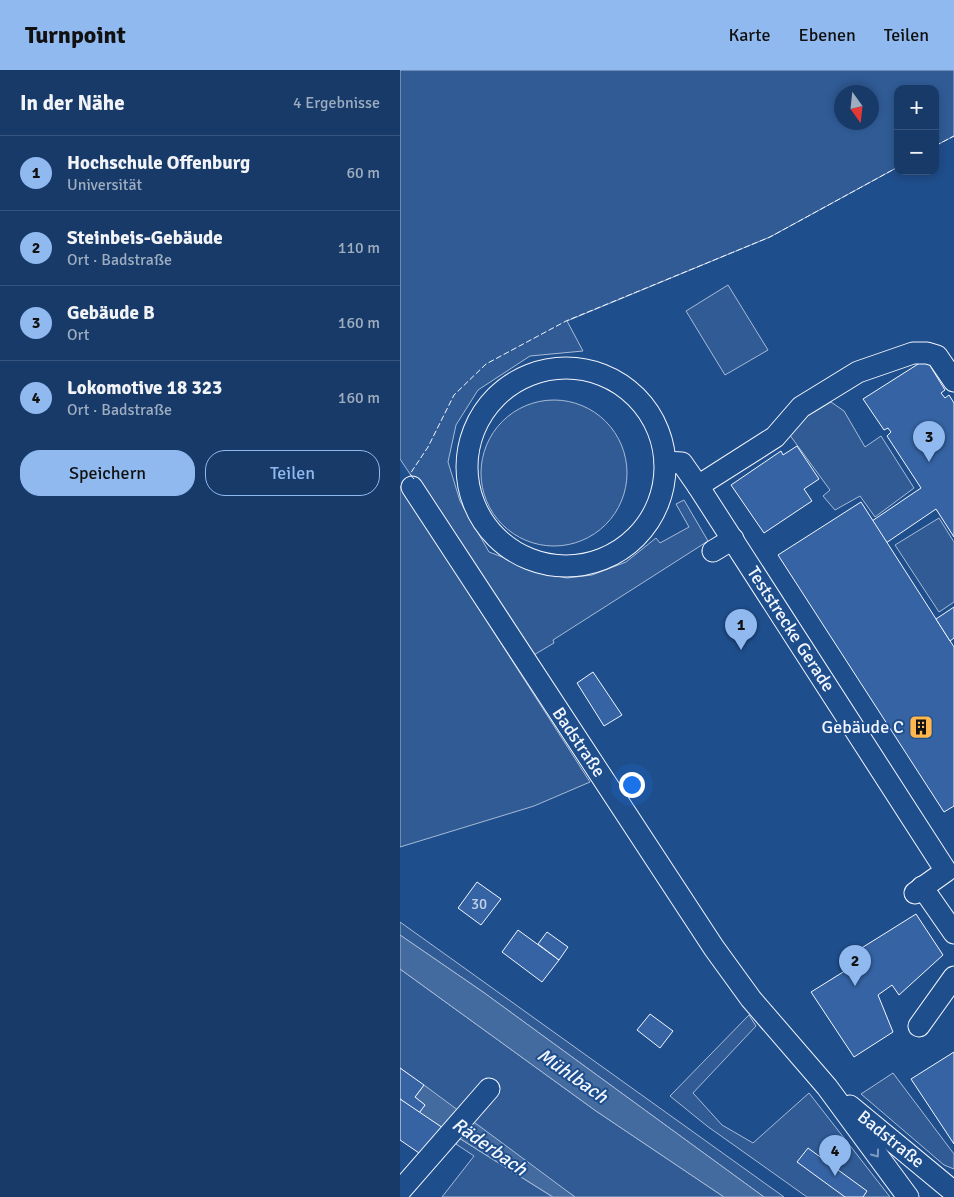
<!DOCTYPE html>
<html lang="de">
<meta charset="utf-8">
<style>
body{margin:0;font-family:Signika,sans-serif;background:#20416f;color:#f1f3f6}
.controls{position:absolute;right:15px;top:15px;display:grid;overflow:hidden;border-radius:10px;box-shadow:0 2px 8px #0003}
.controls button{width:45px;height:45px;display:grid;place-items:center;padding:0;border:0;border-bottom:1px solid #36547d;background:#173a69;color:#f1f3f6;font:25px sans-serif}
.compass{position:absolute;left:434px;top:15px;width:45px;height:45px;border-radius:50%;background:#173a69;box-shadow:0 2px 8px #0003;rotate:165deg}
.you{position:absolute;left:231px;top:714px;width:18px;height:18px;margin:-12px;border:4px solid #fff;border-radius:50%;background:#1a73e8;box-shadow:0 0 0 8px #1a73e833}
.badge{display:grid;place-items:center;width:32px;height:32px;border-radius:50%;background:#90b9f0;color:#111;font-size:16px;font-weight:700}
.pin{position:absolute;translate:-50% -41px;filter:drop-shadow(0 1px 2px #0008)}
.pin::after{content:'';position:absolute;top:26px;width:18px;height:15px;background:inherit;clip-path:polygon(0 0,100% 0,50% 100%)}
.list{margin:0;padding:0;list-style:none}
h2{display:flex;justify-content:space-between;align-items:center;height:65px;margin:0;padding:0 20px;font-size:21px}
h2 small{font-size:16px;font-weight:400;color:#9eadc0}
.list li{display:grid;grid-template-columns:32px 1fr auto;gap:15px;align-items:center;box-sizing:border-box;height:75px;padding:0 20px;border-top:1px solid #36547d}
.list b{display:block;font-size:19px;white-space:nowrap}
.list p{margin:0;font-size:16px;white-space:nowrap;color:#9eadc0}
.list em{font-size:16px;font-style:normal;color:#9eadc0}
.actions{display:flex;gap:10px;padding:15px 20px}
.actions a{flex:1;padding:11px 0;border:1px solid #90b9f0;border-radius:20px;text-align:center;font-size:18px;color:#90b9f0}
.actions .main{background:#90b9f0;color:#111}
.map{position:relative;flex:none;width:554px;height:1127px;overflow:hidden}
header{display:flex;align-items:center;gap:30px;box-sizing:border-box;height:70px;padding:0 25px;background:#90b9f0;color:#111}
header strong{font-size:24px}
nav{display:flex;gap:28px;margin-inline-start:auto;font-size:18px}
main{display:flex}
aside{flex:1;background:#173a69}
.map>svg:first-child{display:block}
</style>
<header>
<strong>Turnpoint</strong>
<nav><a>Karte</a><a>Ebenen</a><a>Teilen</a></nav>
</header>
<main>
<aside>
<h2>In der Nähe<small>4 Ergebnisse</small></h2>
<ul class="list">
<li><span class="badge">1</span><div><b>Hochschule Offenburg</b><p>Universität</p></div><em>60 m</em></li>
<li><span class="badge">2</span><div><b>Steinbeis-Gebäude</b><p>Ort · Badstraße</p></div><em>110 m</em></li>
<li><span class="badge">3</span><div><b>Gebäude B</b><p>Ort</p></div><em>160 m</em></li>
<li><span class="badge">4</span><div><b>Lokomotive 18 323</b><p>Ort · Badstraße</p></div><em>160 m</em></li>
</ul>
<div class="actions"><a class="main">Speichern</a><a>Teilen</a></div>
</aside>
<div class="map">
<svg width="554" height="1127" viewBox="0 0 554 1127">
<rect width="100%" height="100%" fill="#1f4e8c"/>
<!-- green -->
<g fill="#305b95" stroke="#a8bbd7" fill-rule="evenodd">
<path d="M0,0H554V66L535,76V19H498V97L370,167L167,251L183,281L130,286L78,320L56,355L48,392L60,431L89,482L147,504L167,508L192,505L226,492L256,468L260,473L289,457L276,434L284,430L308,471L153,570L154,573L132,586L0,389ZM442,22H472V52H442Z"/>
<polygon points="328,215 368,280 325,305 286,241"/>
<circle cx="154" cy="403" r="73"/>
<polygon points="431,332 444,341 465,377 481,366 514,418 475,447 460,426 435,440 423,426 430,420 389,364 406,347"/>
<polygon points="0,416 190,712 134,736 0,777"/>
<polygon points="539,448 554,472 554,532 539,542 495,475"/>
<polygon points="0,852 42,882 384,1127 364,1127 83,922 0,865"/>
<polygon points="0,899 196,1041 324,1127 175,1127 162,1118 0,998"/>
<polygon points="349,945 356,956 293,1023 322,1055 353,1073 409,1023 490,1127 407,1127 307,1056 270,1026"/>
<polygon points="493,1003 554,1084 554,1099 544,1095 461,1024"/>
<polygon points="59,1068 148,1124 153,1127 42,1127 74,1086 56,1074"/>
</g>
<!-- water -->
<g fill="#446ba0" stroke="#a8bbd7">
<polygon points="0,865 83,922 364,1127 324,1127 196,1041 0,899"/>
<polygon points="24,1015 175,1127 153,1127 19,1043 25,1035 15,1027"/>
</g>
<!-- building -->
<g fill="#3563a3" stroke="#f2f6ff">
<polygon points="526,289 545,320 541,323 545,328 549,325 554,333 554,467 536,439 486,473 472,451 521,418 487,366 491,362 488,358 484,360 463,329"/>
<polygon points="397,376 419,409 404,419 412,431 364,463 331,415 381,381 383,385"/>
<polygon points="461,432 554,577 554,736 544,742 378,485"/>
<polygon points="554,537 554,568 550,571 536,549"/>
<polygon points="193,602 222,645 204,656 177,613"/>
<polygon points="77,812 101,829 81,855 58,838"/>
<polygon points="516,844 543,885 499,925 492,915 478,925 493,962 454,987 411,922 464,889 460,879"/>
<polygon points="118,860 159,890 142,912 102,882"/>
<polygon points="147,862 168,877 159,890 138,874"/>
<polygon points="250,944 273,961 260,978 237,960"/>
<polygon points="554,982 554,1074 511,1009"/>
<polygon points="0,998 24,1015 15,1027 25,1035 19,1043 0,1029"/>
<polygon points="0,1029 43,1058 22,1085 0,1070"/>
<polygon points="408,1078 467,1121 463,1127 445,1127 397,1092"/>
</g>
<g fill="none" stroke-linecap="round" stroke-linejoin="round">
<!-- minor casing -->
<g stroke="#f2f6ff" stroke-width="23">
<g id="minor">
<circle cx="166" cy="397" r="99"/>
<polyline points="265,392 282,393 298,416 546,801 515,823"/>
<polyline points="298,416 375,367 401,337 458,302 513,283 527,283 537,286 554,311"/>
<polyline points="12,417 314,878 351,929 427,1017 508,1127"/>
<polyline points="313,481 333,469"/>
<polyline points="522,817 554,863"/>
<polyline points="519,956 554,907"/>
<polyline points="450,1036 554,1122"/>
<polyline points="0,1121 89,1019"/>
</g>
</g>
<!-- minor -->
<use href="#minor" stroke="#1f4e8c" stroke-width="21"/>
<!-- fence -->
<g stroke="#f2f6ff" stroke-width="1" stroke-dasharray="6 2.5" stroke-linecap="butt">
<polyline points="535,76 554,66"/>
<polyline points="14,409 10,404 28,377 54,325 86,294 166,251 370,167 498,97"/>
</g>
</g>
<!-- one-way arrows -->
<defs><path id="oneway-chevron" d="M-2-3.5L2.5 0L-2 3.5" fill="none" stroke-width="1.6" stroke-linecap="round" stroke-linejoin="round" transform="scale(1.25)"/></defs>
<use stroke="#7e9ac0" href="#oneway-chevron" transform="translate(476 1084) rotate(54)"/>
<!-- icons -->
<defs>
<g id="building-square" transform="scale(1.25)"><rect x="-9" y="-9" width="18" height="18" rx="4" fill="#ffb74d" stroke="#1f4e8c"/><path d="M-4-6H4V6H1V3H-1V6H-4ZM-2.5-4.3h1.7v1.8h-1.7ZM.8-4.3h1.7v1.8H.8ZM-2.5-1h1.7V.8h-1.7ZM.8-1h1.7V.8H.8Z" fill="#111"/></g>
</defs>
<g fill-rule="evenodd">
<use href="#building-square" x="521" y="657"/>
</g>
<g text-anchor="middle" stroke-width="4" stroke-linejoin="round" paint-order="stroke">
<!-- number labels -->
<g font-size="15" fill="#c3d1e8">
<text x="79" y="839">30</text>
</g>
<!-- street labels -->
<g font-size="18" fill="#f2f6ff" stroke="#1f4e8c">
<text transform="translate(391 559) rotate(57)" y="6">Teststrecke Gerade</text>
<text transform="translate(179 672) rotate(56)" y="6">Badstraße</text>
<text transform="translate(491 1069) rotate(39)" y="6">Badstraße</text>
</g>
<!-- poi labels -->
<g font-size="18" fill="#f2f6ff" stroke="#1f4e8c" text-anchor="end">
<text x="504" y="663">Gebäude C</text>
</g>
<!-- water labels -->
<g font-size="19" font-style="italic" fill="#f2f6ff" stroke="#1f4e8c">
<text transform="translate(173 1005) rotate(35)" y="7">Mühlbach</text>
<text transform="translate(90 1076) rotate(35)" y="7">Räderbach</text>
</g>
</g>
</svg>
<div class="controls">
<button>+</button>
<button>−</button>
</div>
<svg class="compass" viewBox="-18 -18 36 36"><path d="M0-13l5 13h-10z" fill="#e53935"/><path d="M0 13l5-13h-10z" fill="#9eadc0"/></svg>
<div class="you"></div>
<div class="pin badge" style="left:341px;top:580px">1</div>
<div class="pin badge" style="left:455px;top:916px">2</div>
<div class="pin badge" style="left:529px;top:392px">3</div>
<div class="pin badge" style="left:435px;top:1106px">4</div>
</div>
</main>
